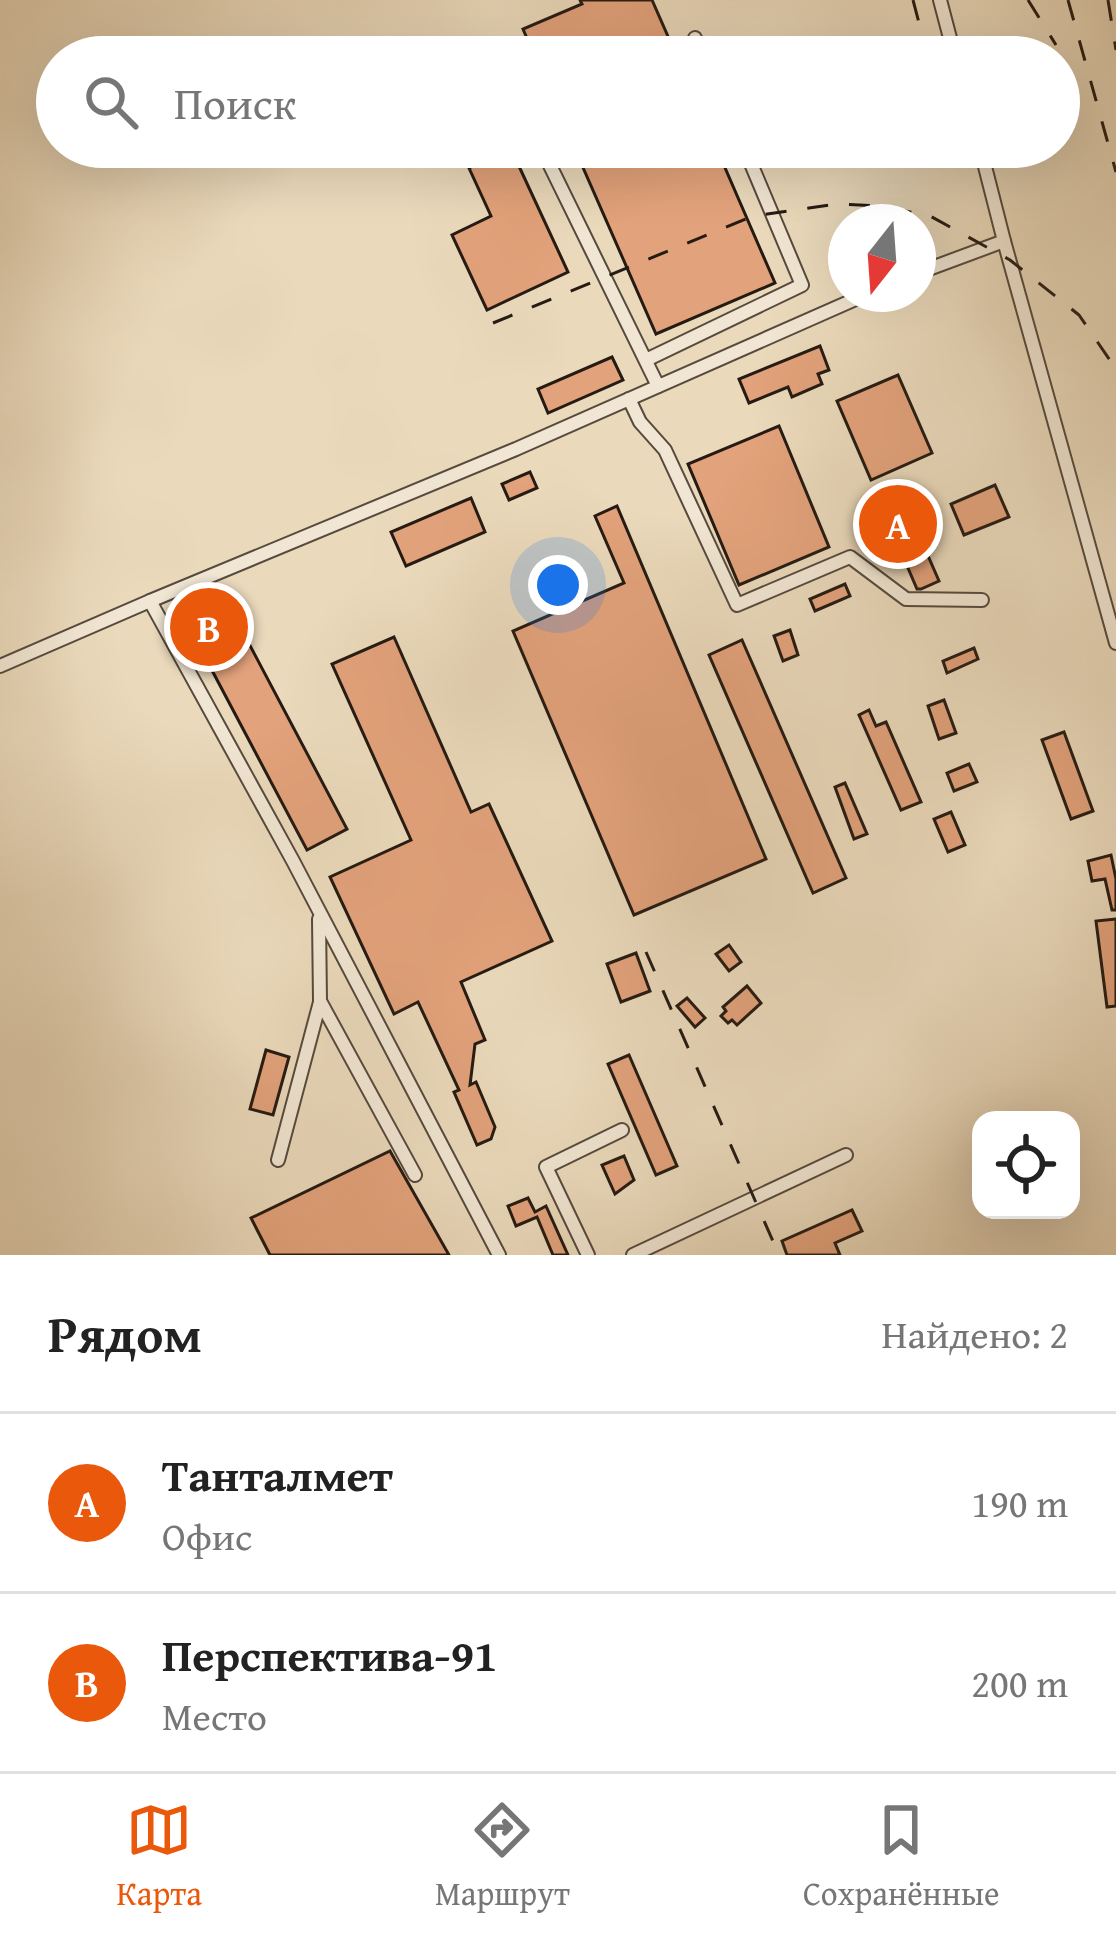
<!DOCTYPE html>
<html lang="ru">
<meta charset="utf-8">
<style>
body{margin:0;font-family:"Gentium Book Plus",serif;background:#f2f2f2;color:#222}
.controls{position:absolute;right:36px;bottom:36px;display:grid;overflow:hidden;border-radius:24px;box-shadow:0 12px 48px #0002}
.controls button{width:108px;height:108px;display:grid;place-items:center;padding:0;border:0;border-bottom:3px solid #e0e0e0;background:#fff;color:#222;font:60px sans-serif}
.compass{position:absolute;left:828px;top:204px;width:108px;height:108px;border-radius:50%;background:#fff;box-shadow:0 12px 48px #0002;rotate:197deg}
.you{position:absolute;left:558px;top:585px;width:42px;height:42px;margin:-30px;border:9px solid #fff;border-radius:50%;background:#1a73e8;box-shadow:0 0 0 18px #1a73e833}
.badge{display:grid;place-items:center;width:78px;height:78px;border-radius:50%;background:#ea580c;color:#fff;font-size:39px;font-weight:700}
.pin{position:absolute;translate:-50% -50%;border:6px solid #fff;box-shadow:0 3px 12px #0006}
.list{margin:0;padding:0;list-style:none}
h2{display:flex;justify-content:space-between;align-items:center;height:156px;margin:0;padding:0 48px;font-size:51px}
h2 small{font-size:39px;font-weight:400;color:#767676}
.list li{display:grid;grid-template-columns:78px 1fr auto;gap:36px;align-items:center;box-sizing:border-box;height:180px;padding:0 48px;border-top:3px solid #e0e0e0}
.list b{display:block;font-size:45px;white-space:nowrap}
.list p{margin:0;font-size:39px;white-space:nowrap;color:#767676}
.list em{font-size:39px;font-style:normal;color:#767676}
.icon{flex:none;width:66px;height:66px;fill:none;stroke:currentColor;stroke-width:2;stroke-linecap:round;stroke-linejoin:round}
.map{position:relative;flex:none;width:1116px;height:1255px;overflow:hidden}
.search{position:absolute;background:#fff;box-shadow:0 12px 48px #0002;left:36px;right:36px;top:36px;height:132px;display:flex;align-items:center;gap:30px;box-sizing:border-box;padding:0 42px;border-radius:66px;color:#767676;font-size:45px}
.sheet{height:516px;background:#fff}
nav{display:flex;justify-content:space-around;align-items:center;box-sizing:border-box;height:168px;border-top:3px solid #e0e0e0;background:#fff;font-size:33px;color:#767676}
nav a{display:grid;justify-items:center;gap:6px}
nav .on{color:#ea580c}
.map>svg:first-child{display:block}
</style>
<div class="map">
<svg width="1116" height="1255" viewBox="0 0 1116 1255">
<rect width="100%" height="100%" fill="#ead9bb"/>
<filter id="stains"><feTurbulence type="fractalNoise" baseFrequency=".00167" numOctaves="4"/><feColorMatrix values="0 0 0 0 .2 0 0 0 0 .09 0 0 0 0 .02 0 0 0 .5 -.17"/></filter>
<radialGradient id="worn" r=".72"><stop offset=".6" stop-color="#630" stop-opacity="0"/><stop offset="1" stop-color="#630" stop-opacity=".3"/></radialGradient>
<!-- building -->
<g fill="#e2a27b" stroke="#251b13" stroke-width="3">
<polygon points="580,0 652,0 677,57 535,57 523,29 582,4"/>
<polygon points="574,147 716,147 775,283 656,334"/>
<polygon points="511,149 568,272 487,310 452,235 491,216 469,168"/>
<polygon points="820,346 829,370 818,374 822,384 792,397 788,387 749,403 739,379"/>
<polygon points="612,357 623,380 548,413 538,389"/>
<polygon points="898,375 932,453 871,480 837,401"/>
<polygon points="779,426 829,547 739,585 688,464"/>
<polygon points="530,472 537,488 509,500 502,484"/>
<polygon points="995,485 1009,517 964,535 951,504"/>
<polygon points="471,498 485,532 406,566 391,532"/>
<polygon points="905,503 939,581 921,589 917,589 884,512"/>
<polygon points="617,506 766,859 634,915 513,631 624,583 595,516"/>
<polygon points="845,584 850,596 815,611 810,599"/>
<polygon points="215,606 231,645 246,638 347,829 307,850 206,659 189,617"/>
<polygon points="790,630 798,655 783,661 774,636"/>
<polygon points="394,637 471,812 489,804 552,941 461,982 485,1040 475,1044 470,1085 476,1082 495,1127 491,1139 477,1145 454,1092 459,1090 418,1002 394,1014 330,877 411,840 332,664"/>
<polygon points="742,640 846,878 813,893 709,655"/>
<polygon points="974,648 978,659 947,673 943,661"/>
<polygon points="944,700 956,733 939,739 928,706"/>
<polygon points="869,710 876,726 886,722 921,802 901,810 859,715"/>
<polygon points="1064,732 1093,811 1071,819 1042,740"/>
<polygon points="969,764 977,782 954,791 947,773"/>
<polygon points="845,783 867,834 854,839 835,787"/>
<polygon points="951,812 965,845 948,852 934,819"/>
<polygon points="1111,855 1116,879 1116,910 1112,910 1105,879 1092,881 1088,861"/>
<polygon points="1116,919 1116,1006 1107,1007 1096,921"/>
<polygon points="729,945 741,962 729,971 716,954"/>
<polygon points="636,953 650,991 621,1002 607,964"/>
<polygon points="747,986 761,1003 737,1025 732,1020 728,1023 721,1016 726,1011 723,1007"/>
<polygon points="687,998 705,1018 695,1027 677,1006"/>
<polygon points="266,1050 289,1057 273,1115 250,1109"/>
<polygon points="629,1055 677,1166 656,1175 608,1064"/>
<polygon points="390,1151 449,1255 270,1255 251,1218"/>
<polygon points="624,1156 634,1180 615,1194 602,1165"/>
<polygon points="528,1198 535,1212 546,1206 568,1255 553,1255 537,1217 516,1226 508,1206"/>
<polygon points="852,1210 862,1231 835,1243 840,1255 787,1255 782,1241"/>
</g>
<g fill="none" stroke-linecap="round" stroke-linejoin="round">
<!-- minor casing -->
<g stroke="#564a3d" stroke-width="16">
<g id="minor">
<polyline points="940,0 955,57"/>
<polyline points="695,38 703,57"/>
<polyline points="541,147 658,386"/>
<polyline points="1004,241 1116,643"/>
<polyline points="918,273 1004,241 980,147"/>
<polyline points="646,360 802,285 744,147"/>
<polyline points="629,399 640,422 665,450 737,605 850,557 906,599 982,600"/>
<polyline points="150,601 516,449 867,294"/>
<polyline points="0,666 150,601 293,861 499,1255"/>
<polyline points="319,919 320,1001 415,1175"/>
<polyline points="278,1160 320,1002"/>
<polyline points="588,1255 546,1167 622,1130"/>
<polyline points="633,1255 846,1155"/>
</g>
</g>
<!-- minor -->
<use href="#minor" stroke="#f1e6d3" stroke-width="12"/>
<!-- rail -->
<g stroke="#251b13" stroke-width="3" stroke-dasharray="21 21" stroke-linecap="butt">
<polyline points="913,0 928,57"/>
<polyline points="1028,0 1056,45"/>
<polyline points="1068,0 1116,172"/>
<polyline points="1108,0 1116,50"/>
<polyline points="953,147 961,177"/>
<polyline points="493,323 753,216 837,204 881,206 930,216 1010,260 1079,315 1116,369"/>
<polyline points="646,952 779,1255"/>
</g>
</g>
<rect width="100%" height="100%" filter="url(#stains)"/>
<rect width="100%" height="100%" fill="url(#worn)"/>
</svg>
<div class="controls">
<button><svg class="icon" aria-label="locate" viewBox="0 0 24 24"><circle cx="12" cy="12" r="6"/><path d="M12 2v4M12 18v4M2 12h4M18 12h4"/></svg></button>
</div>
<svg class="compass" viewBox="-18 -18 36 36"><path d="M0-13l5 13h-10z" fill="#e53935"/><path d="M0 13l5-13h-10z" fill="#767676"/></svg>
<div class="you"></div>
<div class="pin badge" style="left:898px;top:524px">A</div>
<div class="pin badge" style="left:209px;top:627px">B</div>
<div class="search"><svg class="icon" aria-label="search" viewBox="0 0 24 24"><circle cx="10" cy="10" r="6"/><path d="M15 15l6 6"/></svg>Поиск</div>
</div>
<section class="sheet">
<h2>Рядом<small>Найдено: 2</small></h2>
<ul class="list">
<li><span class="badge">A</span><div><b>Танталмет</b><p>Офис</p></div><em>190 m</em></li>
<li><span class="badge">B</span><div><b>Перспектива-91</b><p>Место</p></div><em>200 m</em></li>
</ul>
</section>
<nav>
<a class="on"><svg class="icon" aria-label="map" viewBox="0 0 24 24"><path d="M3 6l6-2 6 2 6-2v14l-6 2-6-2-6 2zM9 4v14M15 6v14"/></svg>Карта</a>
<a><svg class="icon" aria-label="directions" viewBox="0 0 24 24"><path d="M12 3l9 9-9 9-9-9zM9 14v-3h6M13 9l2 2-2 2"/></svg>Маршрут</a>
<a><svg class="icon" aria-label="saved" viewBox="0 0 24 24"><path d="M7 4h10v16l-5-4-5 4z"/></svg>Сохранённые</a>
</nav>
